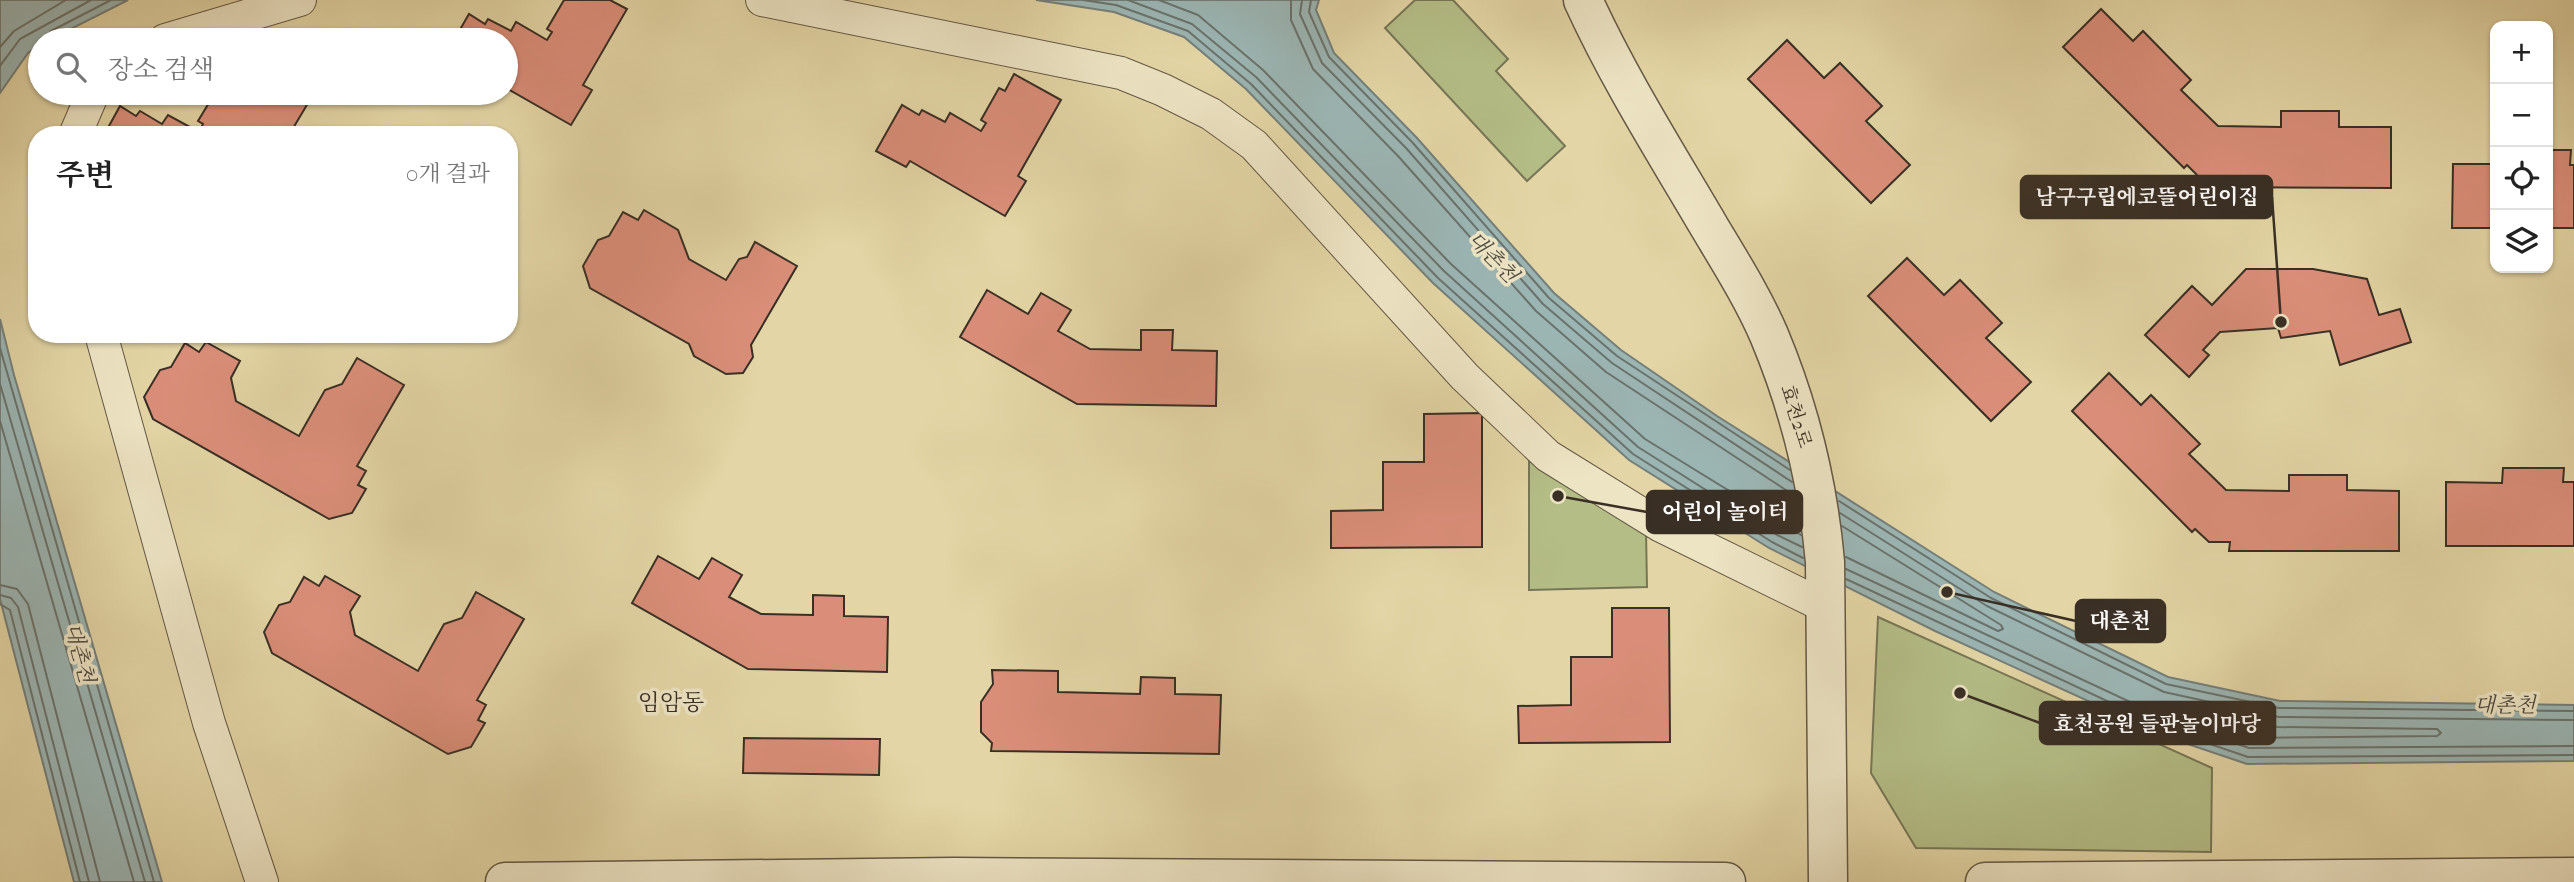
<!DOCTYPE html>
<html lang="ko">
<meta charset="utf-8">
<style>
body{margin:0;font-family:"IM FELL French Canon","Noto Serif KR",serif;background:#f2f2f2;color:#222}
.controls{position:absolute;right:21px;top:21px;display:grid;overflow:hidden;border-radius:14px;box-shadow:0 2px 5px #0004}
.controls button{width:63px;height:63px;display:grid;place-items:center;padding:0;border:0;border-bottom:2px solid #e0e0e0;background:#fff;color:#222;font:35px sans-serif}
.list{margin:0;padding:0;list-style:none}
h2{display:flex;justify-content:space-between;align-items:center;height:91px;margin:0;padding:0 28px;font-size:30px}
h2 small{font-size:23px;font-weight:400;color:#767676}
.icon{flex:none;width:38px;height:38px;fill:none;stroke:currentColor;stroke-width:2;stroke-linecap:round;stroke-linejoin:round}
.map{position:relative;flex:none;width:2574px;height:882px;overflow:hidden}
.search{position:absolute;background:#fff;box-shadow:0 2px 5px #0004;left:28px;top:28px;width:490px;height:77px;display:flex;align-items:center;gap:18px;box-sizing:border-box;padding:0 24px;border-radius:38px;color:#767676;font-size:26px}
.panel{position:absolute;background:#fff;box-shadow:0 2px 5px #0004;left:28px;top:126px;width:490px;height:217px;border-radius:28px}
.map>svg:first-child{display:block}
</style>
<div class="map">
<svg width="2574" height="882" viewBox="0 0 2574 882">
<rect width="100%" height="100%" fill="#e3d5a5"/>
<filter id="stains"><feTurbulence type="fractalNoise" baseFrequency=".00286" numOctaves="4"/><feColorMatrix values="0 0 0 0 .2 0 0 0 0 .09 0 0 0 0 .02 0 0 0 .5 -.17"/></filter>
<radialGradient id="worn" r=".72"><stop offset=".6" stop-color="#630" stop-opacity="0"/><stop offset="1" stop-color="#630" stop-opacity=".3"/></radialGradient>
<!-- green -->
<g fill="#b4bd86" stroke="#767656" stroke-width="2">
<polygon points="1415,0 1453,0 1508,59 1496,71 1565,146 1527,181 1385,28"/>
<polygon points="1529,461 1646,531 1647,587 1529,590"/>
<polygon points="1878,617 2212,768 2211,852 1916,848 1871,773"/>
</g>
<!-- water -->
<g fill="#9bb5b3" stroke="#747f7a" stroke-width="2">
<polygon points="0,0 128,0 49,40 40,40 40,45 28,53 0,93"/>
<polygon points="1036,0 1319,0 1316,10 1334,53 1417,138 1554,293 1621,350 1717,416 1994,592 2168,677 2280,701 2574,705 2574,761 2247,764 2167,737 1935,631 1769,548 1629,460 1433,283 1246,89 1184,37 1114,12"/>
<polygon points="0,319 14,375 162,882 74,882 0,599"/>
</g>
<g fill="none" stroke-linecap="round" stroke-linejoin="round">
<!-- shore -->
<g stroke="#6a726c" stroke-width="2">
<polyline points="1083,0 1116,5 1188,31 1251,84 1438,278 1633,454 1772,542 1803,558"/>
<polyline points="1128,0 1192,24 1256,77 1444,271 1638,447 1777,535 1802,547"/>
<polyline points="1159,0 1198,15 1263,70 1451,264 1645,439 1801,535"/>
<polyline points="1291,0 1291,20 1313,69 1398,156 1536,311 1606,372 1795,496"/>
<polyline points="1302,0 1300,14 1322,63 1406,148 1543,304 1612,363 1792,482"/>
<polyline points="1311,0 1309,12 1329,57 1412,142 1549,298 1617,356 1790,470"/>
<polyline points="44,40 51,31 111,0"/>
<polyline points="0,47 14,31 66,0"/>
<polyline points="0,66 20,39 91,0"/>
<polyline points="0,348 154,882"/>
<polyline points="0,384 145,882"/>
<polyline points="0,421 134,882"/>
<polyline points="1839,501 1991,598 2166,684 2279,708 2574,711"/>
<polyline points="1840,513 1987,606 2164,692 2279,717 2574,720"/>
<polyline points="1842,526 2001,625 2003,629 1998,631 1846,557"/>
<polyline points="1846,569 2173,722 2249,748 2574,746"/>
<polyline points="1846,579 2169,730 2248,757 2574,755"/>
<polyline points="0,585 17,589 28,604 100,882"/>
<polyline points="0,595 11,598 18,607 89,882"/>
<polyline points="0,604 10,610 80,882"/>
<polygon points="2181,707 2278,727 2437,729 2441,733 2437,736 2251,738 2179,713 2177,709"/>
</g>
</g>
<!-- building -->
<g fill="#da8e79" stroke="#392f25" stroke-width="2">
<polygon points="564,0 610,0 627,9 583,85 592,90 571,125 506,88 506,40 454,40 469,14 485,24 488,19 511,31 516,22 547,40 552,32 547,29"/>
<polygon points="2101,9 2133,41 2143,31 2191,80 2181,90 2218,126 2281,127 2281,111 2339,111 2339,127 2391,127 2391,188 2222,187 2222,178 2201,179 2187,165 2184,168 2063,47"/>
<polygon points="1787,40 1824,78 1840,63 1882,106 1866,121 1910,165 1871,203 1748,79"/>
<polygon points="1014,74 1061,100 1018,176 1026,181 1005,216 910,161 906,167 876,151 902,105 919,115 922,110 945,122 950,113 981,131 986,123 981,120 999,88 1005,91"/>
<polygon points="215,93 314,93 289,135 104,135 120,106 136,116 140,111 162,124 168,115 199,132 203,124 198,121"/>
<polygon points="2548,150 2571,150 2570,165 2574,165 2574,228 2548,228"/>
<polygon points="2453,164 2495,164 2495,228 2452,228"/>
<polygon points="644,210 678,230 689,259 726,280 739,259 747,257 755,242 797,266 751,345 753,357 743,373 726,374 694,356 689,344 590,288 583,266 598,240 609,236 623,212 638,220"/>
<polygon points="1907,258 1944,295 1960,280 2002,323 1986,338 2031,382 1991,421 1868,296"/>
<polygon points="2246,269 2313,269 2367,279 2379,315 2400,309 2411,342 2340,365 2330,331 2281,338 2278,328 2220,332 2203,350 2209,355 2189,377 2145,335 2192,286 2212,305"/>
<polygon points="987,290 1028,314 1041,293 1071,310 1058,331 1090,349 1141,350 1141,330 1173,330 1172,350 1217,351 1216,406 1077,404 960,337"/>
<polygon points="206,342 240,361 231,378 236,401 299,436 325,390 342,384 357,358 404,385 357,466 366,471 358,485 366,489 352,513 329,519 153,419 144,397 160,370 171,367 185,343 199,352"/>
<polygon points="2109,373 2141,405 2151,395 2200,444 2189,454 2226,490 2289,491 2289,475 2347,475 2347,490 2399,491 2399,551 2229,551 2230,542 2209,542 2195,529 2192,532 2072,411"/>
<polygon points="1482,413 1482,547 1331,548 1331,511 1383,510 1383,462 1424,462 1424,414"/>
<polygon points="2503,468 2564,468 2563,482 2574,482 2574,546 2446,546 2446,482 2502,483"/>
<polygon points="658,556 699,579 712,558 742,575 729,597 761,614 813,615 813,595 844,596 844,616 888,617 887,672 748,669 632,603"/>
<polygon points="325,576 360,596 350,612 355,635 418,671 444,624 462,618 476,592 524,619 477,700 486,705 478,720 485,723 471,747 448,754 272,653 264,632 279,605 290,602 304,577 319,586"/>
<polygon points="1612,608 1669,608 1670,742 1519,743 1518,706 1571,705 1571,657 1612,657"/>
<polygon points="992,670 1058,671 1058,692 1140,694 1141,677 1175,678 1175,694 1221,695 1219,754 991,751 992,743 981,732 981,702 993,684"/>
<polygon points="744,738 880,739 879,775 743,773"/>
</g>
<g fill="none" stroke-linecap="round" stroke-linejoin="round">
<!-- pedestrian casing -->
<g stroke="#645845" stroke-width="34">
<g id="pedestrian">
<polyline points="762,0 1121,73 1163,90 1211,114 1254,145 1465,377 1548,456 1661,526 1824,606"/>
<polyline points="165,40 300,0"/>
<polyline points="75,135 93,93"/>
<polyline points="101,334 209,723 262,882"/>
</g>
</g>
<!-- tertiary casing -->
<g stroke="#645845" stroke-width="41">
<g id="tertiary">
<path d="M1583,0C1619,79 1666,153 1710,228C1731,263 1753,298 1769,335C1800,409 1818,483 1825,562L1828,882"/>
<polyline points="505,882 954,877 1726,882"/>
<polyline points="1985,882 2574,877"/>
</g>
</g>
<!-- pedestrian -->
<use href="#pedestrian" stroke="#ede4c4" stroke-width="32"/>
<!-- tertiary -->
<use href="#tertiary" stroke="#ede4c4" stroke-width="38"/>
</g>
<g text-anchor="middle" stroke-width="7" stroke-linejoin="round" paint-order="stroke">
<!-- street labels -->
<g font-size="19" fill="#392f25" stroke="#ede4c4">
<text transform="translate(1797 416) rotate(73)" y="7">효천2로</text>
</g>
<!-- water labels -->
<g font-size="21" font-style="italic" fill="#4d4a41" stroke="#ede4c4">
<text transform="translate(1493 257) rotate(46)" y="7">대촌천</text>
<text transform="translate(80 653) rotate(75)" y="7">대촌천</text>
<text x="2505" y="712">대촌천</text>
</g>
<!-- quarter labels -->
<g font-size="23" fill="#392f25" stroke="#ede4c4">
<text x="671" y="710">임암동</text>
</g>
</g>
<!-- callouts -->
<path fill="none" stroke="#392f25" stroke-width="2.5" d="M2281 322L2272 197M1558 496L1647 512M1947 592L2076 621M1960 693L2040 723"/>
<g fill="#392f25" stroke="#ede4c4" stroke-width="2.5">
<circle cx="2281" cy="322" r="7"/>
<circle cx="1558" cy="496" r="7"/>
<circle cx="1947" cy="592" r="7"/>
<circle cx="1960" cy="693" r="7"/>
</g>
<g fill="#392f25" stroke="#392f25" stroke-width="2.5">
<rect x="2021" y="176" width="251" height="42" rx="7"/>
<rect x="1647" y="491" width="155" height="42" rx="7"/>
<rect x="2076" y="600" width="89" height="42" rx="7"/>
<rect x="2040" y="702" width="235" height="42" rx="7"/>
</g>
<g font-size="21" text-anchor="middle" font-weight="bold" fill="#fff">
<text x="2147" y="204">남구구립에코뜰어린이집</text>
<text x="1725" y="519">어린이 놀이터</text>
<text x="2120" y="628">대촌천</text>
<text x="2157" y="731">효천공원 들판놀이마당</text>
</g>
<rect width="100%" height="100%" filter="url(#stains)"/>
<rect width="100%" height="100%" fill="url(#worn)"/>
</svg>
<div class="controls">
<button>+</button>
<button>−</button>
<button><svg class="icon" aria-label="locate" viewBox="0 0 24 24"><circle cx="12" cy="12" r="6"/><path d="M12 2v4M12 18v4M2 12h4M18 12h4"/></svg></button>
<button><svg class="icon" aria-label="layers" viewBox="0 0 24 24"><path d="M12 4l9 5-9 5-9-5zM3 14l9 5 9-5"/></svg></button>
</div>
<div class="search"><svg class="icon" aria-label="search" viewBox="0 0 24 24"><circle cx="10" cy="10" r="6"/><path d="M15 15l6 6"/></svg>장소 검색</div>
<section class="panel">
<h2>주변<small>0개 결과</small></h2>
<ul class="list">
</ul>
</section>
</div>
